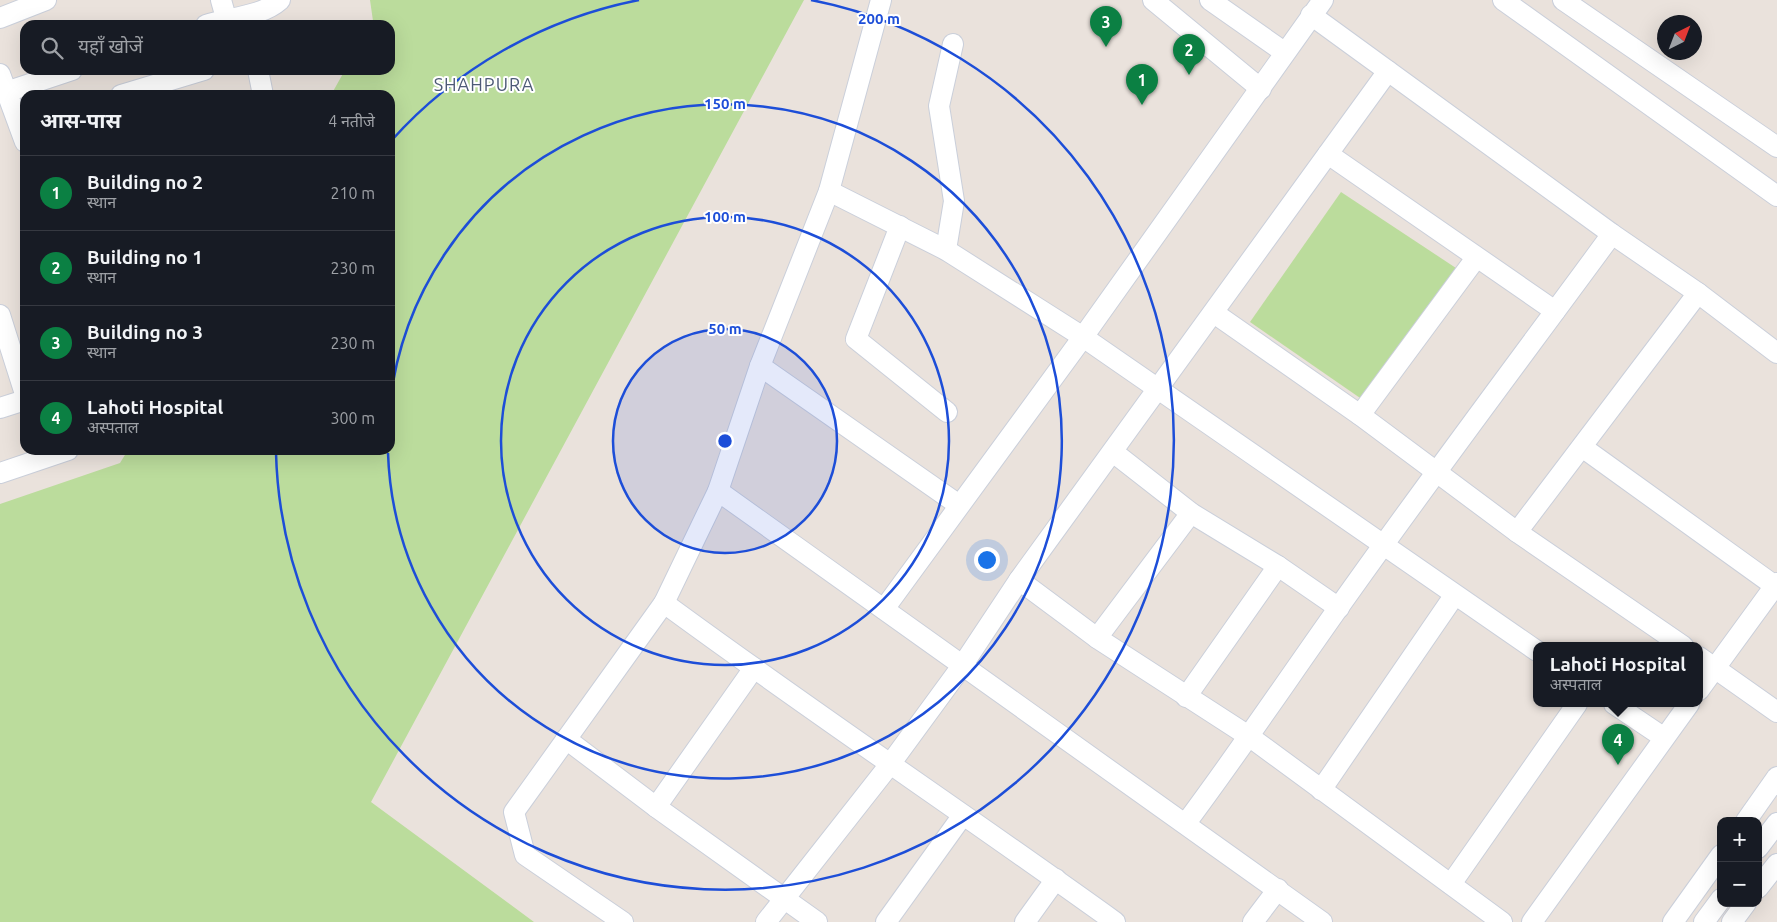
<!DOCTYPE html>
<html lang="hi">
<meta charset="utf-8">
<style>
body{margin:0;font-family:Ubuntu,"Noto Sans Devanagari",sans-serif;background:#20242c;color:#f1f3f6}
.controls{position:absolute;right:15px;bottom:15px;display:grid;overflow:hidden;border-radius:10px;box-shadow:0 5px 20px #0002}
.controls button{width:45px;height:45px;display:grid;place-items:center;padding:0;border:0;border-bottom:1px solid #363941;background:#171b24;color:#f1f3f6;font:25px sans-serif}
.compass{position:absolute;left:1657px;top:15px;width:45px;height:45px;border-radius:50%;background:#171b24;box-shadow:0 5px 20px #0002;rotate:42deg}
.you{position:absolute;left:986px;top:559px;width:18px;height:18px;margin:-12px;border:4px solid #fff;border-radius:50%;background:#1a73e8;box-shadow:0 0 0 8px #1a73e833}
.badge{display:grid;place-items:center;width:32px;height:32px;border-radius:50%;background:#0b8043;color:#fff;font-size:16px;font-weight:700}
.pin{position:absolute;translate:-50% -41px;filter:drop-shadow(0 1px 2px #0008)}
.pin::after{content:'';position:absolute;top:26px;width:18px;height:15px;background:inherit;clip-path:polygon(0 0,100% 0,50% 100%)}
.popup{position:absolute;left:1533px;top:642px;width:170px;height:65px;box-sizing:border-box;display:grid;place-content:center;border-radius:10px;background:#171b24;filter:drop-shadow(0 1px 4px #0005);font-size:16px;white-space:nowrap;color:#9ea1a6}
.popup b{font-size:19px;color:#f1f3f6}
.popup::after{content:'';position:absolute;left:50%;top:100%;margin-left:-10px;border:10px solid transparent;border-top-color:#171b24}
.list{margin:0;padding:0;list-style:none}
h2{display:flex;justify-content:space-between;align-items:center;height:65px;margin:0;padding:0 20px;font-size:21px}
h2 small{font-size:16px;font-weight:400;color:#9ea1a6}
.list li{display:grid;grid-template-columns:32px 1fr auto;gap:15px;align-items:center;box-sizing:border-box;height:75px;padding:0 20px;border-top:1px solid #363941}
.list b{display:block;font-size:19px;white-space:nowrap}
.list p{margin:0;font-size:16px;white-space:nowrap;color:#9ea1a6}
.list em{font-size:16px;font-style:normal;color:#9ea1a6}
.icon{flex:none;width:28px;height:28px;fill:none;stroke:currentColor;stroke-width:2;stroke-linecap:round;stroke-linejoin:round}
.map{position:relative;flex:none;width:1777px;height:922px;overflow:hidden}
.search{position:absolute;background:#171b24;box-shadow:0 5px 20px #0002;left:20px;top:20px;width:375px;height:55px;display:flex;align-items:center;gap:12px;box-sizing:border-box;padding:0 18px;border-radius:15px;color:#9ea1a6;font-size:19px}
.panel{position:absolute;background:#171b24;box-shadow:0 5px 20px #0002;left:20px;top:90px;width:375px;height:365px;border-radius:15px}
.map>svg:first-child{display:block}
</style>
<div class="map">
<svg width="1777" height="922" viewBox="0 0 1777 922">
<rect width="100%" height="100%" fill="#eae2dc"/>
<!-- green -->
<g fill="#bbdc9c">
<polygon points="370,0 804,0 371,802 534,922 0,922 0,504 120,463 128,450 390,450 390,95 331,95 345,70 390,70 390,25 371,25 373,21"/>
<polygon points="1341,192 1462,272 1363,400 1250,322"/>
</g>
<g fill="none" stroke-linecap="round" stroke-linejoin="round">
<!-- minor casing -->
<g stroke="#cacfda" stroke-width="22">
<g id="minor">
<polyline points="221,0 226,18"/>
<polyline points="1153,0 1261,89"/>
<polyline points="1210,0 1284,52"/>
<polyline points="1503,0 1777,196"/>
<polyline points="1563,0 1777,147"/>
<polyline points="1311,15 1612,234 1698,293 1777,353"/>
<polyline points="0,18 46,0"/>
<path d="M206,25C230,17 261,17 280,0"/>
<polyline points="258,70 263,95"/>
<polyline points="0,74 25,142"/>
<polyline points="6,92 72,70"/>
<polyline points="121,95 204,70"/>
<polyline points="1328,154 1555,311"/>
<polyline points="829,191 946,250 1083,337 1537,651"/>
<polyline points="900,226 856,339 947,412"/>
<polyline points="946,250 954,201 939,106 953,44"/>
<polyline points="1214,313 1360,415 1517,532 1683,646"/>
<polyline points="0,315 25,394"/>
<polyline points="760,366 959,505"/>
<polyline points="0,408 25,400"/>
<polyline points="1360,415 1476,258"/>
<polyline points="1582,447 1775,586"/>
<polyline points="1113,452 1191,513 1278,566 1339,608"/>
<polyline points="0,473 68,450"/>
<polyline points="718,491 1322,922"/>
<polyline points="1517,532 1698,293"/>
<polyline points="1019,580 1097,638 1250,737 1502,922"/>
<path d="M664,603C812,712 965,814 1115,922"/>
<polyline points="884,609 1083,337 1323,0"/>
<polyline points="1097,638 1191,513"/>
<polyline points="1699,657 1777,712"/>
<polyline points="1699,690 1777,583"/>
<polyline points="1186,697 1278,566"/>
<polyline points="1614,704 1663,737"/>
<polyline points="566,739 656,807 817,922"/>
<polyline points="1321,790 1454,596"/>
<polyline points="656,807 754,668"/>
<polyline points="1746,821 1777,777"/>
<path d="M1186,823C1239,752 1288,679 1339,607C1428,481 1521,358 1612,234"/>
<polyline points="1758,848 1777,823"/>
<polyline points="1451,884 1577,704"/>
<polyline points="1758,888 1777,864"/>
<polyline points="623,922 525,855 514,812 664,603 718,491 760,366 829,191 881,0"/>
<polyline points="766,922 891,763 962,666 1019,580 1388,71"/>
<polyline points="886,922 963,815"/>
<polyline points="1025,922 1056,879"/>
<polyline points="1253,922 1278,889"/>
<polyline points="1532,922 1689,704"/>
<polyline points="1673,922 1721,855"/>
<polyline points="1704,922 1721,899"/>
<polyline points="1732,922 1746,903"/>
</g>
</g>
<!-- minor -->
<use href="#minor" stroke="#fff" stroke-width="20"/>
</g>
<!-- distance rings -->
<circle cx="725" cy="441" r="112" fill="#1d4ed8" fill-opacity=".12"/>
<g fill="none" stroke="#1d4ed8" stroke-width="2.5">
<circle cx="725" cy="441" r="112"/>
<circle cx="725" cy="441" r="224"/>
<path d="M390 403A337 337 0 1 1 388 453"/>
<path d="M391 141A449 449 0 0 1 639 0M811 0A449 449 0 1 1 276 453"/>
</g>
<g text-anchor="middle" stroke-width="4" stroke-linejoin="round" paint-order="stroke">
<!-- neighbourhood labels -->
<g font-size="18" letter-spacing="1" fill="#4d5a76" stroke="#fff">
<text x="484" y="91">SHAHPURA</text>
</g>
</g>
<circle cx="725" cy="441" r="8" fill="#1d4ed8" stroke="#fff" stroke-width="2.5"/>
<g font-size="15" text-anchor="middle" font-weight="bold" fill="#1d4ed8" stroke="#fff" stroke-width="4" stroke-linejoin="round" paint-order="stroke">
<text x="879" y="24">200 m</text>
<text x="725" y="109">150 m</text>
<text x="725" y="222">100 m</text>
<text x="725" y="334">50 m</text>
</g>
</svg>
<div class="controls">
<button>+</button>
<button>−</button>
</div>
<svg class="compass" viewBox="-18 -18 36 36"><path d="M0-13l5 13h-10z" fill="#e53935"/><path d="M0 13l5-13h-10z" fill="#9ea1a6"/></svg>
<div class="you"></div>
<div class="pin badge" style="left:1142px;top:105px">1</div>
<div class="pin badge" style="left:1189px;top:75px">2</div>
<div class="pin badge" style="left:1106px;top:47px">3</div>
<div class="pin badge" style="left:1618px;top:765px">4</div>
<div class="popup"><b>Lahoti Hospital</b>अस्पताल</div>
<div class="search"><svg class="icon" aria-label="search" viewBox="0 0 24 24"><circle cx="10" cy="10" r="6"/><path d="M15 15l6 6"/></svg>यहाँ खोजें</div>
<section class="panel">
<h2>आस-पास<small>4 नतीजे</small></h2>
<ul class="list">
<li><span class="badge">1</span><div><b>Building no 2</b><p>स्थान</p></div><em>210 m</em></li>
<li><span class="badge">2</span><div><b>Building no 1</b><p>स्थान</p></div><em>230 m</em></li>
<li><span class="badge">3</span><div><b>Building no 3</b><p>स्थान</p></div><em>230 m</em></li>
<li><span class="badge">4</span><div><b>Lahoti Hospital</b><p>अस्पताल</p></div><em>300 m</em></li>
</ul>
</section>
</div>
